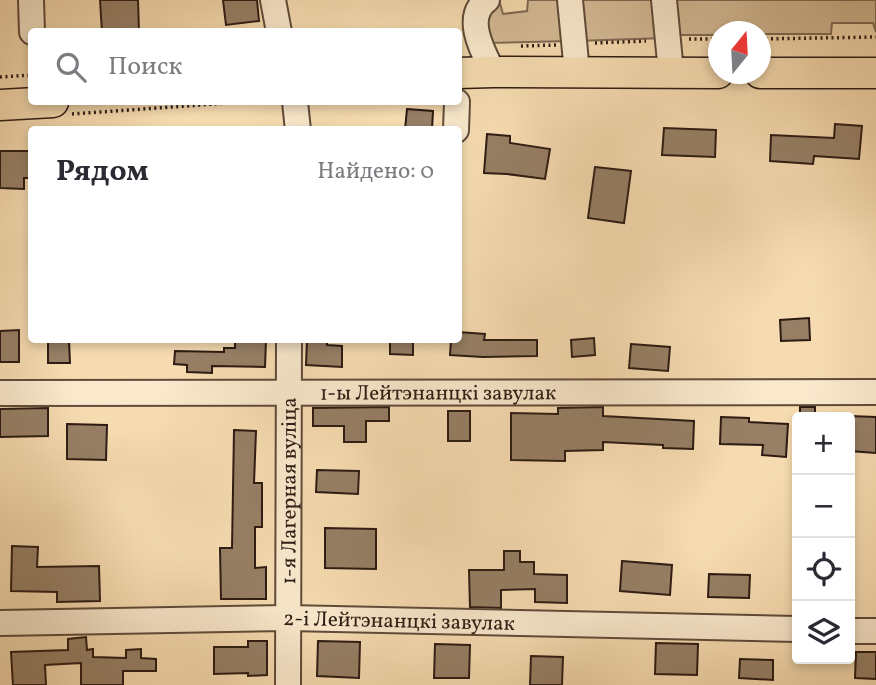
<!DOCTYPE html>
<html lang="ru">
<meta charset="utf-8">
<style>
body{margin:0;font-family:Vollkorn,serif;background:#f2f2f3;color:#2b2b33}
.controls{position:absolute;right:21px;bottom:21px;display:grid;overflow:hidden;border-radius:7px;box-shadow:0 4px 10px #0003}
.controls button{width:63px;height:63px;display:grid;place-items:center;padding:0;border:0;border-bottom:2px solid #e1e1e2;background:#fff;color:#2b2b33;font:35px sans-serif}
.compass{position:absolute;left:708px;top:21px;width:63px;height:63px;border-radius:50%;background:#fff;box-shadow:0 4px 10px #0003;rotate:18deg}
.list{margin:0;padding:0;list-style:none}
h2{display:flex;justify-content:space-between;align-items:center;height:91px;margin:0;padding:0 28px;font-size:30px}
h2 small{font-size:23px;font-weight:400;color:#7c7c81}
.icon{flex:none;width:38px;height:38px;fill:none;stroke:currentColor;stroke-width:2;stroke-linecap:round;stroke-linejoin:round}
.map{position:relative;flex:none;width:876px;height:685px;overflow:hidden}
.search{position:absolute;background:#fff;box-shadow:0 4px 10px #0003;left:28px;top:28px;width:434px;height:77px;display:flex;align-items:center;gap:18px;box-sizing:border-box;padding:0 24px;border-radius:7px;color:#7c7c81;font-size:26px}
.panel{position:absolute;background:#fff;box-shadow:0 4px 10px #0003;left:28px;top:126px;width:434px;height:217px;border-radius:7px}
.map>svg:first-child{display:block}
</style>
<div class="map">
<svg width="876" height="685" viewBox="0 0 876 685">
<rect width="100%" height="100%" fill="#f6dbb0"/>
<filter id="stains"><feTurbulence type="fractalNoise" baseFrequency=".00286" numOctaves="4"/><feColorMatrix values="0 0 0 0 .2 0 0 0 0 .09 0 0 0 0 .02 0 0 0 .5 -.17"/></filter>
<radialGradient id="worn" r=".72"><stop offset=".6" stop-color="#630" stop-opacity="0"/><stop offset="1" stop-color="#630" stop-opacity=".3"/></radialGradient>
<!-- green -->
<g fill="#d4ba95" stroke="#806a54" stroke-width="2">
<polygon points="499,0 503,14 527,11 528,0 568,0 570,41 486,43 484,13"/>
<polygon points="573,0 662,0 665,38 576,41"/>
<polygon points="668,0 876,0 876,32 873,23 832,23 831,34 761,34 760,32 718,32 718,35 671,35"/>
</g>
<!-- building -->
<g fill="#967f65" stroke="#2d1b13" stroke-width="2">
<polygon points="100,0 138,0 139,32 102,32"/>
<polygon points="223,0 257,0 259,21 226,25"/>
<polygon points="407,109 433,111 432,130 405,130"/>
<polygon points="835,124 862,126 859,159 814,156 813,164 770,161 771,135 834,138"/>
<polygon points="664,128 716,130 715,157 662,155"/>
<polygon points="487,134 510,136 510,143 550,149 545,179 507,174 484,173"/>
<polygon points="0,151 32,151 32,178 24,178 24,189 0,188"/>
<polygon points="595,167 631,171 624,223 588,218"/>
<polygon points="809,318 810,340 781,341 780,320"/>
<polygon points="19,330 19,362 0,362 0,331"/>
<polygon points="458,332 485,334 484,340 537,340 537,356 483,357 450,355 451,340 458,340"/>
<polygon points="594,338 595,355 572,357 571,340"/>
<polygon points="48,340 69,340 70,363 48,363"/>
<polygon points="235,340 266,340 265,367 212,366 212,373 187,372 187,365 174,364 175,351 224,352 224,348 235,348"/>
<polygon points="307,340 327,340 327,345 342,346 342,367 306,365"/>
<polygon points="390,340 413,340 413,355 390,354"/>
<polygon points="631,344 670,347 668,371 629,368"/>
<polygon points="389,407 389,421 366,421 366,442 344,442 344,426 313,426 313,408"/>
<polygon points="603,407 603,416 694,421 693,449 663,448 663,445 603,442 603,450 565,451 565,461 511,460 511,413 558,414 558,408"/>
<rect x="800" y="407" width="15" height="10"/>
<polygon points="48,408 48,436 0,437 0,409"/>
<rect x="448" y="411" width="22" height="30"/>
<polygon points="850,416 876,417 876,453 850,451"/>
<polygon points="721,417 749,418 749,422 788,424 786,457 762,455 763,445 720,444"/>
<polygon points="67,424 107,425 106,460 67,459"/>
<polygon points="234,430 256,431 254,483 262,483 262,527 255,527 255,568 266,567 266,599 221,599 220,548 232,548"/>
<polygon points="317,470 359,471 358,494 316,492"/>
<polygon points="325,528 376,529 376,569 325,568"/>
<polygon points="12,546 38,547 37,567 99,566 100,601 57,602 57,592 11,591"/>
<polygon points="504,551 520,551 520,562 534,562 534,574 567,575 567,603 535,602 535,589 501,590 501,608 470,607 469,570 504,570"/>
<polygon points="622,561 672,565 670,595 620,591"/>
<polygon points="709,574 750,575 749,598 708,597"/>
<polygon points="86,637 87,650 93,649 93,657 126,658 126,650 141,649 141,658 156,659 156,671 123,671 123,685 81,685 81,663 45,665 46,685 13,685 11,652 68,650 68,639"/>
<polygon points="248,641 267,641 267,675 248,676 248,673 214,674 214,647 248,647"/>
<polygon points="318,641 360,642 359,678 317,676"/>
<polygon points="656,643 698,644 697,675 655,674"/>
<polygon points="435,644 470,645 469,678 434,678"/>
<polygon points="856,652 876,652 876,679 855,678"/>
<polygon points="531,656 563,657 562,685 530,685"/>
<polygon points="740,659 773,660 773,680 739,678"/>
</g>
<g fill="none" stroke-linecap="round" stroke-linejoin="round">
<!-- minor casing -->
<g stroke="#5f4b3a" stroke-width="28">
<g id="minor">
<polyline points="31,0 32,32"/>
<polyline points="273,0 279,32"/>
<path d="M487,0C463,17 483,52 493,72"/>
<polyline points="570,0 577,72"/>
<polyline points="664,0 671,72"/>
<polyline points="295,102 298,130"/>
<polyline points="456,130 457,102"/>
<path id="s1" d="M0,393L876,392"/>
<path id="s2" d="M0,623L288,618L797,629"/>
<polyline points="850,631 876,631"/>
<path id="s3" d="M288,685L289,340"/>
</g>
</g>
<!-- major casing -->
<g stroke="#2d1b13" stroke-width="33">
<g id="major">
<polyline points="458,73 493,72 718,73"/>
<polyline points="760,73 876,73"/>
<polyline points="0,105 53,102"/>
</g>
</g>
<!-- path -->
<g stroke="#2d1b13" stroke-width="3.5" stroke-dasharray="2 3.5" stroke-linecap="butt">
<polyline points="689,39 718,39"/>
<polyline points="760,39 876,37"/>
<polyline points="595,43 646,41"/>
<polyline points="521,46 556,45"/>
<polyline points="0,77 32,75"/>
<polyline points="72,114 243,102"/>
</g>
<!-- minor -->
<use href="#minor" stroke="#f9e8cc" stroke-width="24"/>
<!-- major -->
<use href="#major" stroke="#f6dbb0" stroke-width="30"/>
</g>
<g text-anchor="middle" stroke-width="5" stroke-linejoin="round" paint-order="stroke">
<!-- street labels -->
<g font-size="21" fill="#2d1b13" stroke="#f9e8cc">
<text dy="7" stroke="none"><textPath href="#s1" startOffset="438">1-ы Лейтэнанцкі завулак</textPath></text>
<text dy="7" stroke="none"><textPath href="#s3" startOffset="194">1-я Лагерная вуліца</textPath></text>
<text dy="7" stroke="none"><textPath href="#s2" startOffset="399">2-і Лейтэнанцкі завулак</textPath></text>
</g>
</g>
<rect width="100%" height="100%" filter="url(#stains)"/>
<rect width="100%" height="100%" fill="url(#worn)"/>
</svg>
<div class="controls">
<button>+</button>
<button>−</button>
<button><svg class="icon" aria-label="locate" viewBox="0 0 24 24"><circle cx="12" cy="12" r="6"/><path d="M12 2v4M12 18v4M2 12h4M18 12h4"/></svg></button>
<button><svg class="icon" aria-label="layers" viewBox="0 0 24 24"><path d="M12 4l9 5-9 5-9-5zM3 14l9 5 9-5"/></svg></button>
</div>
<svg class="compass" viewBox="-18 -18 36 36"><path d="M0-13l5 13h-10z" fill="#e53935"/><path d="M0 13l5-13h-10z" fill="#7c7c81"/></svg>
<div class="search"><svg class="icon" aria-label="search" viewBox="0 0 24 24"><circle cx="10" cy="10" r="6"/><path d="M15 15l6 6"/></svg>Поиск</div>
<section class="panel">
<h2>Рядом<small>Найдено: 0</small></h2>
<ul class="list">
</ul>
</section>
</div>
